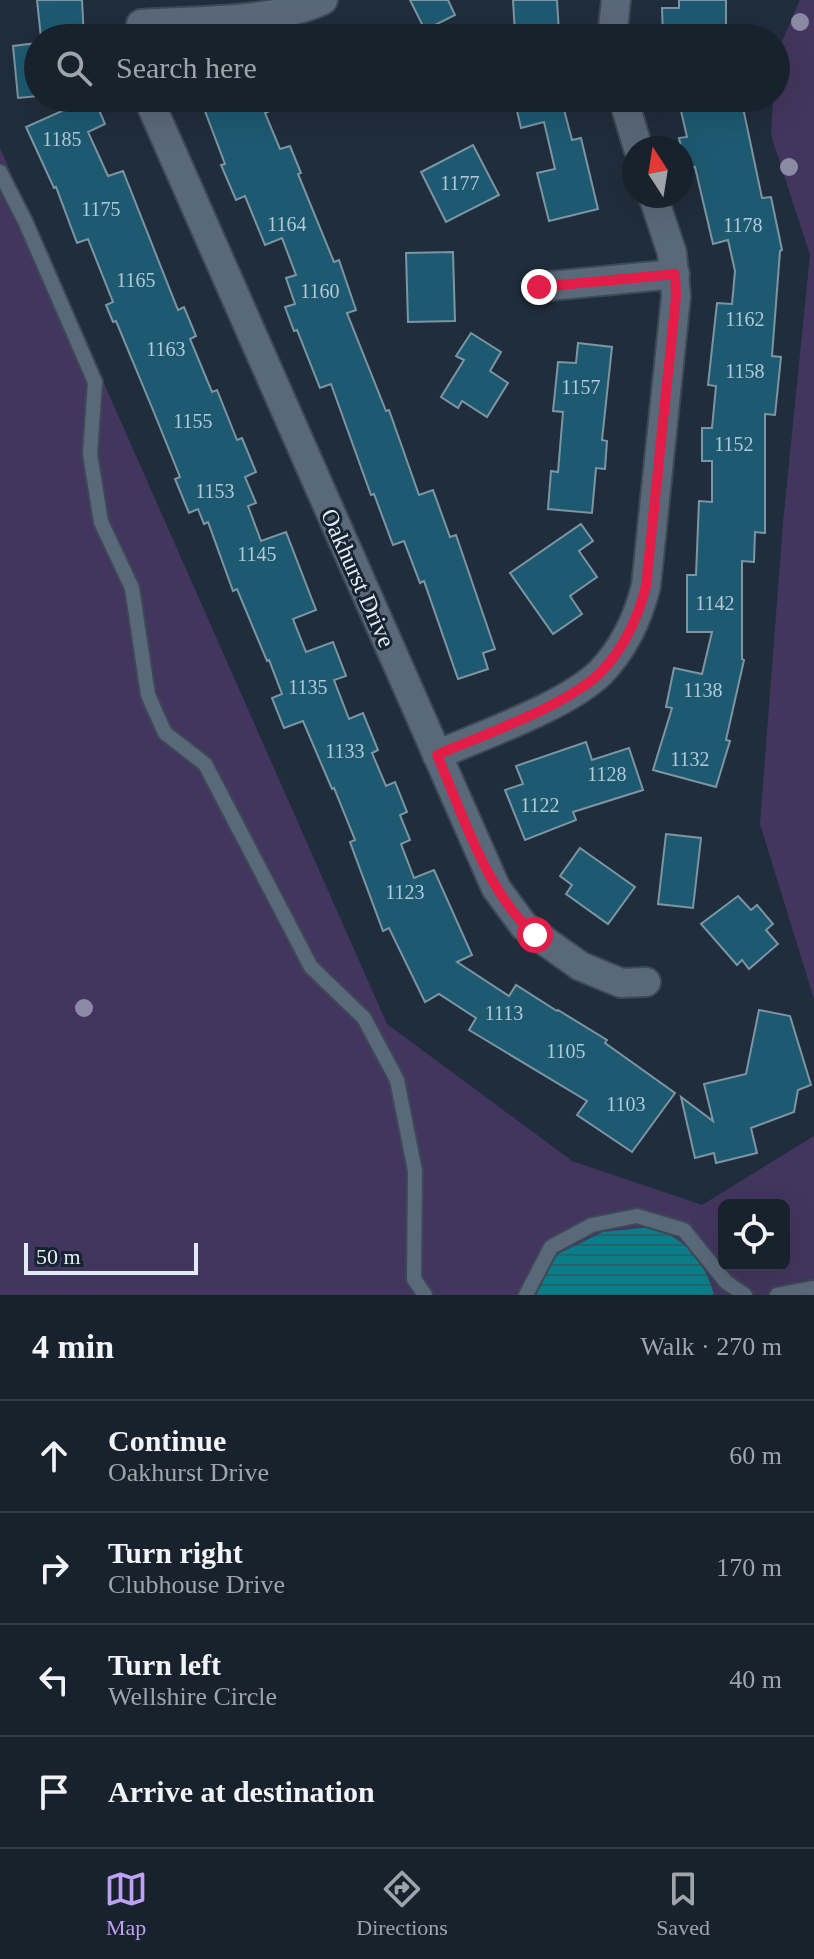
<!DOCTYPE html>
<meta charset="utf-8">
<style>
body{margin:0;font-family:Georgia,serif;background:#212a35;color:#f1f3f6}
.controls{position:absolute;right:24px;bottom:24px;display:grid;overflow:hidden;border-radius:12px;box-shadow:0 8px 32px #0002}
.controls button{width:72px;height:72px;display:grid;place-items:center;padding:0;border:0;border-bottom:2px solid #363f49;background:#18222d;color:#f1f3f6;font:40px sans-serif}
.compass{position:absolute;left:622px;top:136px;width:72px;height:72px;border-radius:50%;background:#18222d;box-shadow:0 8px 32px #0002;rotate:348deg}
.scale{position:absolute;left:24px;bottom:20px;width:174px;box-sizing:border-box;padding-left:8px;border:4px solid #e3ecf6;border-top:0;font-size:22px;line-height:28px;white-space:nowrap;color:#e3ecf6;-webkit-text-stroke:6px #162331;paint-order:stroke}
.stop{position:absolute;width:24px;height:24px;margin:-18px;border:6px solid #e11d48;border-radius:50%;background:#fff}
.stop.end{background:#e11d48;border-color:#fff;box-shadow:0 2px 8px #0008}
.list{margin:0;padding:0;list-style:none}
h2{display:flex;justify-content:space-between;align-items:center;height:104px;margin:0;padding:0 32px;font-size:34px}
h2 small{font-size:26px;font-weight:400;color:#9fa4aa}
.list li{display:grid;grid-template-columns:52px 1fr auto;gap:24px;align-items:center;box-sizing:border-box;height:112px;padding:0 32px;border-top:2px solid #363f49}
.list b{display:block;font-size:30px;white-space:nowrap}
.list p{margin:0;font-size:26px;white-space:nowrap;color:#9fa4aa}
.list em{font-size:26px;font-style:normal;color:#9fa4aa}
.icon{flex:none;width:44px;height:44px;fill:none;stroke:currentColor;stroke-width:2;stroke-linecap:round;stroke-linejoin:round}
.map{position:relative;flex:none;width:814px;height:1295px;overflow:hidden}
.search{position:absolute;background:#18222d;box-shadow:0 8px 32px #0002;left:24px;right:24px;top:24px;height:88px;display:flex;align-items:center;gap:20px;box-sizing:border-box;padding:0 28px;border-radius:44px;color:#9fa4aa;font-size:30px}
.sheet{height:552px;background:#18222d}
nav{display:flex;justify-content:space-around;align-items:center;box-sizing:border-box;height:112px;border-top:2px solid #363f49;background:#18222d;font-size:22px;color:#9fa4aa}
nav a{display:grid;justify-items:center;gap:4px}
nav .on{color:#bca0f2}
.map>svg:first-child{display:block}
</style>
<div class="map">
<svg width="814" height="1295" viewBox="0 0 814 1295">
<defs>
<pattern id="water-rules" width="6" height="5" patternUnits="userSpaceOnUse" patternTransform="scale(2)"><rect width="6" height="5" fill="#0a7e88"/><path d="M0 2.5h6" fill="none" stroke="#24656c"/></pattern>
</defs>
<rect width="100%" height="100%" fill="#202d3c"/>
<!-- green -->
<g fill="#43365e" fill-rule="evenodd">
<polygon points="800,0 814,0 814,999 760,824 783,523 810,255 771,135 773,98 776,98 776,55"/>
<path d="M0,148L387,1024L572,1161L702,1205L814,1136V1295H0ZM724,1205H784V1265H724Z"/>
</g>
<!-- water -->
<path fill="url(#water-rules)" d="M651,1227C685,1238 705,1261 714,1295H530L546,1264L558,1254L603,1232Z"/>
<!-- building -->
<g fill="#1d5a72" stroke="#7d95a1" stroke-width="2">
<polygon points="37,0 82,0 84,38 41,38"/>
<polygon points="410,0 448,0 455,15 425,30"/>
<polygon points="513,0 557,0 559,32 515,34"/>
<polygon points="679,0 726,0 726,38 663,38 662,8 679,8"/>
<polygon points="38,43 38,96 18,98 13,46"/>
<polygon points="91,98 94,98 105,124 88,132 108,176 123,171 178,310 184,307 196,336 190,339 212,392 217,390 237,440 242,438 256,472 245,477 256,503 248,506 261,541 286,532 316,610 293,619 306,652 333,642 346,676 334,680 349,719 363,713 378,750 372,753 386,786 395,782 407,812 400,815 410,840 401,844 414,878 434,870 472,955 457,962 509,996 516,985 557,1011 558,1010 607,1040 605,1043 675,1093 632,1152 577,1115 587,1101 469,1030 476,1018 439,994 425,1002 389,928 383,931 350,842 355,840 334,788 332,789 303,721 284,728 272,698 282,694 269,660 267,661 237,589 233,591 208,522 204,524 198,509 189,513 175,479 180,477 153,410 116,321 113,322 106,305 113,302 88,239 77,243 56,187 54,188 26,127"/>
<polygon points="200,98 299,98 265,113 280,149 290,146 301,173 298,174 334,262 339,260 356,310 347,313 386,411 389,410 419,495 433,490 450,537 456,535 495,649 483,653 488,669 458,679 424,581 420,583 404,541 393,545 374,494 371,495 331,384 320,388 297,330 294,331 285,307 295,304 286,278 296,275 282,238 265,245 245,196 236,200 221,165 225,164"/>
<polygon points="514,98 561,98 572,140 581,138 598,209 549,221 537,173 555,169 544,122 521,128"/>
<polygon points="678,98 741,98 762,198 771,197 782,250 780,251 772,356 781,357 775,415 765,414 765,533 755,532 754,562 742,561 742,659 744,660 726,740 730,741 716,787 653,770 672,708 666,707 674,668 702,674 712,632 687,632 687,575 696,575 699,501 712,502 712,461 702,461 702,428 712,428 716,386 708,385 717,303 732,304 735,271 728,240 713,244 695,167 686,169 679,138 687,137"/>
<polygon points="473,145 499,195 446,222 421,172"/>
<polygon points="453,252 455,321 408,322 406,253"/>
<polygon points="471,333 501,352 490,371 508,383 487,417 462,401 458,408 441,397 464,360 456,356"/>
<polygon points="578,343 612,347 602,440 607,441 605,469 596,468 592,513 548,509 551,471 558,472 563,412 553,411 558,362 576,363"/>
<polygon points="581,524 593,541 579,551 597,577 570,596 582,614 553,634 510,573"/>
<polygon points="586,742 592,760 629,748 643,790 573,812 576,820 525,840 505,790 523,784 516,766"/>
<polygon points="666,834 701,838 693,908 658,904"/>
<polygon points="580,848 635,887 608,924 566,894 572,885 560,876"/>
<polygon points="738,896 751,910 757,905 773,924 766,930 778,944 749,969 742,960 737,965 701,924"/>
<polygon points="759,1010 790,1016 811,1085 798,1090 794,1112 751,1128 757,1153 716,1163 714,1153 695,1158 681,1097 713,1121 704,1084 746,1074"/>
</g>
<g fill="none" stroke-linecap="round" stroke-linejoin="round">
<!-- service casing -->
<g stroke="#3d4955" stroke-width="18">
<g id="service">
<polyline points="0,172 25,221 95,382 90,454 101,522 132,588 148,695 165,733 205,764 311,967 364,1018 397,1080 415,1171 414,1279 425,1295"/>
<polyline points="526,1295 551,1247 592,1225 637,1216 684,1230 726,1282 745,1295"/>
<polyline points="777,1295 814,1288"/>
</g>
</g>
<!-- minor casing -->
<g stroke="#3d4955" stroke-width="32">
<g id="minor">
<path d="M141,24C194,20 275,23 323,0"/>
<polyline points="612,38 616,0"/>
<polyline points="148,98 496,888 524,926 580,966 621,983 646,982"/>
<polyline points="623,98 638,148"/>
<polyline points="539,287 675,274"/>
<path d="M437,755C482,735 567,706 601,672C624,648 638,618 646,586L676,296L672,253L653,196"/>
</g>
</g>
<!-- service -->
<use href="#service" stroke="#5a697a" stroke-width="14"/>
<!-- minor -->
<use href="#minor" stroke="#5a697a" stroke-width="28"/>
</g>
<!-- trees -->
<g fill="#8a8aa4">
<circle cx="800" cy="22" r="9"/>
<circle cx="789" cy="167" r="9"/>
<circle cx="84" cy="1008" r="9"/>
</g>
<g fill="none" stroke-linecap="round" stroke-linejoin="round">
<!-- route -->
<path stroke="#e11d48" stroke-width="10" d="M535,935C487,894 462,812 437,755C482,735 567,706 601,672C624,648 638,618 646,586L676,296L675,274L539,287"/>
</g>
<g text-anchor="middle" stroke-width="6" stroke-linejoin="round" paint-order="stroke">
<!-- number labels -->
<g font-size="20" fill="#b2c8d5">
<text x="62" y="146">1185</text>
<text x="460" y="190">1177</text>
<text x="101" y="216">1175</text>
<text x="287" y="231">1164</text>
<text x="743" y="232">1178</text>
<text x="136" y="287">1165</text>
<text x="320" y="298">1160</text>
<text x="745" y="326">1162</text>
<text x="166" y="356">1163</text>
<text x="745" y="378">1158</text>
<text x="581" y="394">1157</text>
<text x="193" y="428">1155</text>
<text x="734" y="451">1152</text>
<text x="215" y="498">1153</text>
<text x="257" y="561">1145</text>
<text x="715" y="610">1142</text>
<text x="308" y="694">1135</text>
<text x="703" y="697">1138</text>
<text x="345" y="758">1133</text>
<text x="690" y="766">1132</text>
<text x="607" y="781">1128</text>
<text x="540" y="812">1122</text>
<text x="405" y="899">1123</text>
<text x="504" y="1020">1113</text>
<text x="566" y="1058">1105</text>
<text x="626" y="1111">1103</text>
</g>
<!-- street labels -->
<g font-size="24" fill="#e3ecf6" stroke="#162331">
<text transform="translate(358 578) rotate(66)" y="8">Oakhurst Drive</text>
</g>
</g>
</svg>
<div class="controls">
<button><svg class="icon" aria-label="locate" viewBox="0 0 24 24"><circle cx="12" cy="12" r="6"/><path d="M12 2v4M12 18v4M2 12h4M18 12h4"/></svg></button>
</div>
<svg class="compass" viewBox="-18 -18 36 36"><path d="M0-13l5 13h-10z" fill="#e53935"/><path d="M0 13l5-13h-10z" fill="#9fa4aa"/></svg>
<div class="scale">50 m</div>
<div class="stop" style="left:535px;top:935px"></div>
<div class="stop end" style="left:539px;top:287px"></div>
<div class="search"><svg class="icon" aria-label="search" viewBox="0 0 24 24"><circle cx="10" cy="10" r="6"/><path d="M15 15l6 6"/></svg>Search here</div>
</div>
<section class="sheet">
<h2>4 min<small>Walk · 270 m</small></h2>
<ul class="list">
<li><svg class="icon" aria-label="ahead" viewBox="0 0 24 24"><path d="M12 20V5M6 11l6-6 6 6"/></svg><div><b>Continue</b><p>Oakhurst Drive</p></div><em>60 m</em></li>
<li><svg class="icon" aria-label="right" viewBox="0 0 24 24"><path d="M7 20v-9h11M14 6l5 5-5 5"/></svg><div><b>Turn right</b><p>Clubhouse Drive</p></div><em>170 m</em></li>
<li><svg class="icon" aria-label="left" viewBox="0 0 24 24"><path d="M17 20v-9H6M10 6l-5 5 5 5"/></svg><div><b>Turn left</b><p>Wellshire Circle</p></div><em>40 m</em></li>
<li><svg class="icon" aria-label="arrive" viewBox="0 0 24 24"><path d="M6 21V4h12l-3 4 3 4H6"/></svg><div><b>Arrive at destination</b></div></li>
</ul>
</section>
<nav>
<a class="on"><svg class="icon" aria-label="map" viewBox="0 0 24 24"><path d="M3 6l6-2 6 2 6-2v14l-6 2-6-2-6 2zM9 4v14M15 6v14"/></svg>Map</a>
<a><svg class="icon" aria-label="directions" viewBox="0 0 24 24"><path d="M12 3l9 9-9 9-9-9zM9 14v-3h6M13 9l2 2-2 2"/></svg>Directions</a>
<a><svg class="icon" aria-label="saved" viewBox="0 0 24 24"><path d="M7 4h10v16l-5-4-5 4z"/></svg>Saved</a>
</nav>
